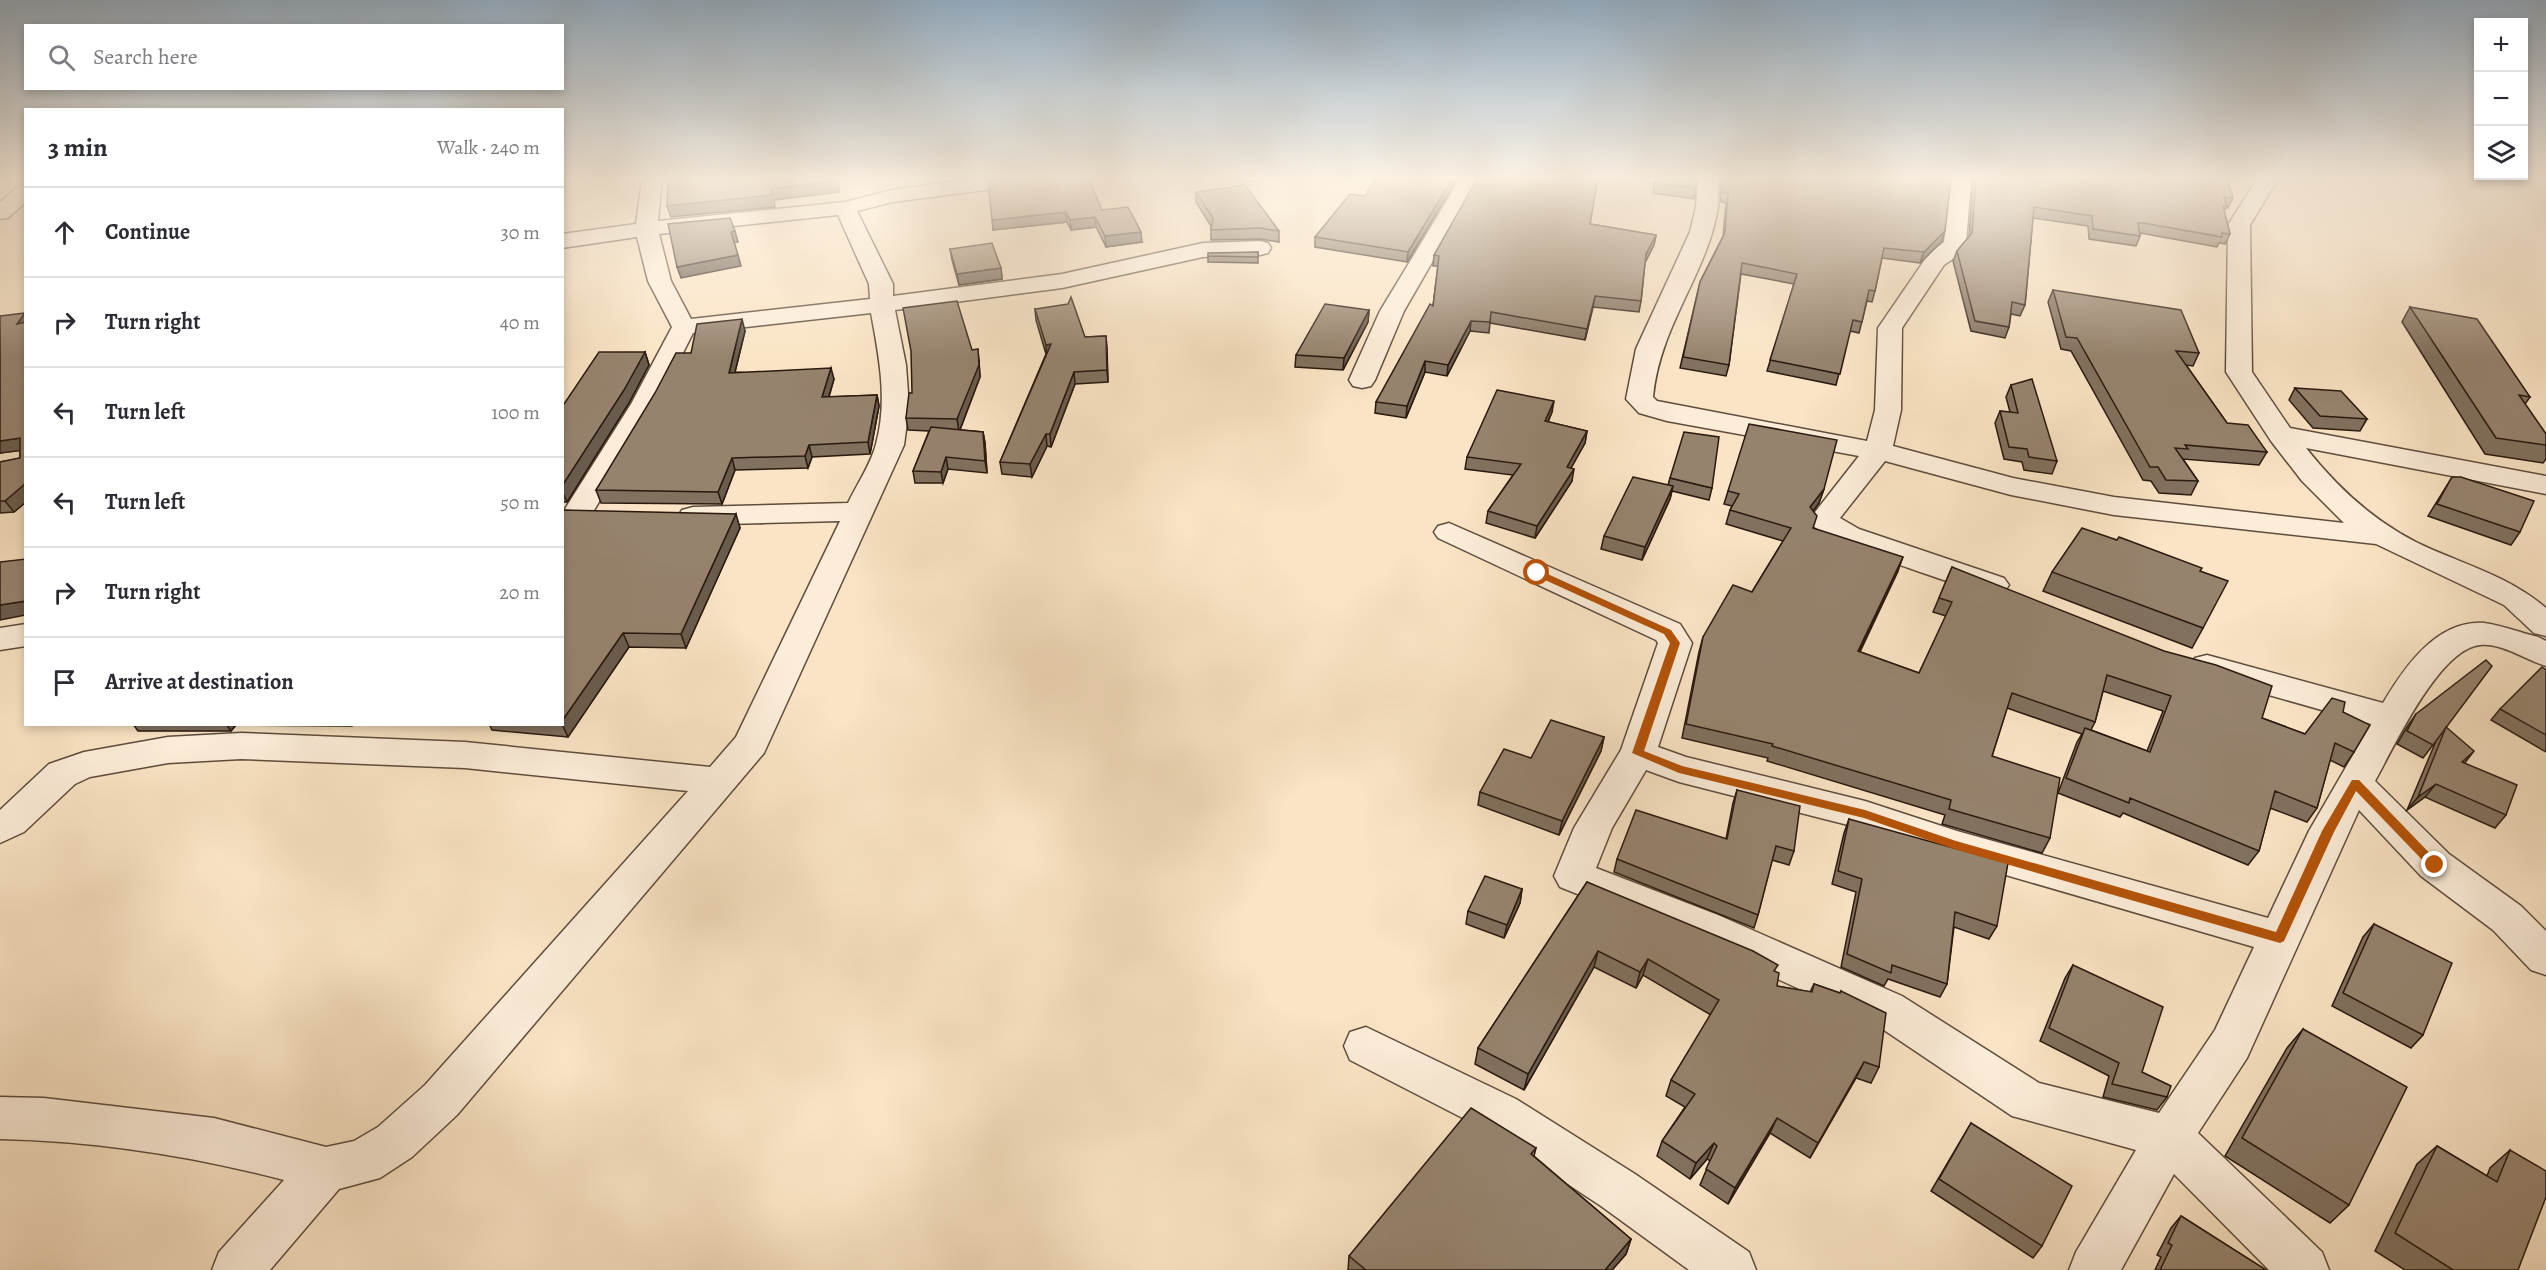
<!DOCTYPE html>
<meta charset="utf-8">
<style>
body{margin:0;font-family:Alegreya,serif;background:#f2f2f3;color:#2b2b33}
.controls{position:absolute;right:18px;top:18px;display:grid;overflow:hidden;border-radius:0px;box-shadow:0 3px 9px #0003}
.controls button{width:54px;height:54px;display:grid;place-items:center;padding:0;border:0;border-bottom:2px solid #e1e1e2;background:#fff;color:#2b2b33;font:30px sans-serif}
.stop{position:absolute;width:18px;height:18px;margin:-14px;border:4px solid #b45309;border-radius:50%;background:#fff}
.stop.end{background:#b45309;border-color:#fff;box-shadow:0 2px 6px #0008}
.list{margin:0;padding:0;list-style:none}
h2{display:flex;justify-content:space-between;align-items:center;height:78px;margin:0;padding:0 24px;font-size:26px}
h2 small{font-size:20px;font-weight:400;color:#7c7c81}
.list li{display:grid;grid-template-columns:39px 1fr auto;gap:18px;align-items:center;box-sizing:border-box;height:90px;padding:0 24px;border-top:2px solid #e1e1e2}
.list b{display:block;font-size:22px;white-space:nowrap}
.list em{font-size:20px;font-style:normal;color:#7c7c81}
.icon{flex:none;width:33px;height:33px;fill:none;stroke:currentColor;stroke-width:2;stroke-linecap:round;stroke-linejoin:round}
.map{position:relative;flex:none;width:2546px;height:1270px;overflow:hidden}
.search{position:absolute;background:#fff;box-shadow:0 3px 9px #0003;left:24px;top:24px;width:540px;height:66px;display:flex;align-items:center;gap:15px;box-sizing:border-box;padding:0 21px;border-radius:0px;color:#7c7c81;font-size:22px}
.panel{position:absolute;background:#fff;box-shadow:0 3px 9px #0003;left:24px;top:108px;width:540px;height:618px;border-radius:0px}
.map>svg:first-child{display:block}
</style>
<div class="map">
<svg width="2546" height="1270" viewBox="0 0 2546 1270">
<rect width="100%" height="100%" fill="#fae4c5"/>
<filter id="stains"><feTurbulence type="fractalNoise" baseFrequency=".00333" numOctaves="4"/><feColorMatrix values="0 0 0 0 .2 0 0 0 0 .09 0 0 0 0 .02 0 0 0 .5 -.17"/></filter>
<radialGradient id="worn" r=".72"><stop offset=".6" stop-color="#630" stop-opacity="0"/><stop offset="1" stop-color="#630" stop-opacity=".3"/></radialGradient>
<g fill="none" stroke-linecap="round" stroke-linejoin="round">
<!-- minor casing -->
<g stroke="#5e4c3c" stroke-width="3">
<g id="minor">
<path d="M642,179H662L658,221L845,202L892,190L974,179H1033L1030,183L1023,185L893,202L857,211L893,284V296L1062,274L1203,243L1260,241L1268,243L1271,248L1268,253L1260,255L1203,257L1062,288L895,310L906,365L909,407L904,445L764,753L457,1115L412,1157L380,1178L339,1189L270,1270H212L219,1252L284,1180C192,1156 96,1141 0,1139V1097L44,1098L214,1118L326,1147L354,1141L378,1127L425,1085L688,791L465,768L241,759L168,763L90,777L75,784L24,832L0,843V810L49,764L84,752L168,737L241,733L465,742L710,767L736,737L840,521L693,525L682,522L678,516L682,510L693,507L848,503C857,484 871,464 876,444C888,401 879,356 871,313L693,333L657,404L593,512L588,518L578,521L568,518L563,512L631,404L672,327L648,281L637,237L562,248V234L636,224ZM838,215L869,284L870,299L691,319L671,281L659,234Z"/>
<polygon points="1460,179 1480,179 1404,311 1375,380 1371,386 1362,388 1353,386 1349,380 1380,311"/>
<path d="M1698,179H1718C1718,188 1719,198 1718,207C1708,273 1660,324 1653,397L1657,401L1867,441L1875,410L1878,328L1928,255L1944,242L1951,179H1971L1966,243L1957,256L1944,265L1902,328L1901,410L1893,446L2013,478L2114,497L2344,523L2302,481L2271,441L2226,372L2228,225L2257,179H2278L2250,225L2252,372L2290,428L2546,476V494L2306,448C2340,491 2381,528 2433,550C2473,567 2512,579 2546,608V636L2534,633L2504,605L2376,544L2114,515L2011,495L1885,461L1840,518L1859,529L2004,578L2009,585L2004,592L1993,595C1962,587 1823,542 1808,521L1859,456L1667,421L1639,413L1626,399L1636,349L1690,232L1696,207Z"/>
<polygon points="26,184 26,202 8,218 0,219 0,202 19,186"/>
<path d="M1449,523L1680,624L1692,643L1658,747L1686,757L1865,801L1957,831L2268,918L2309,831L2371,724L2195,674L2190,666L2195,658L2207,655L2383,703C2404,668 2436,620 2484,623C2501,625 2521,633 2538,637L2546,641V666C2525,660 2503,643 2480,645C2439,649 2394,747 2375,781L2449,854L2521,906L2546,931V975L2531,970L2493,930L2421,876L2359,810L2247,1058L2198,1133L2322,1252L2329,1270H2269L2174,1174L2121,1270H2069L2076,1252L2136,1150L2012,1116L1872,1022L1690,939L1560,887L1554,876L1574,828L1621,750L1658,643L1656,640L1438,538L1434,532L1438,526ZM1646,770L1679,782L1860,828L1954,860L2254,947L2215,1030L2159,1113L2039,1083L1902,996L1718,915L1596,868L1612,828Z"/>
<polygon points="26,624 26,646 0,650 0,628"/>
<polygon points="1366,1027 1516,1099 1635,1174 1749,1252 1756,1270 1689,1270 1601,1206 1484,1129 1350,1060 1344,1046 1350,1032"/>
</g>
</g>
<!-- minor -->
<use href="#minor" fill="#fcedd9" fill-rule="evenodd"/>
</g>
<!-- wall -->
<g fill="#81715f" stroke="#2a190f" stroke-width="1.5" fill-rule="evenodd">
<polygon points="1010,179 1102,210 1142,242 1106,247 1096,227 1071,230 1067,222 993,230"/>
<polygon points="1457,179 1407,262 1315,247 1315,237 1365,196"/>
<polygon points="1720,179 1951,179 1942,241 1920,263 1882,258 1875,291 1872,302 1867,301 1859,333 1850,331 1836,385 1767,371 1794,284 1741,274 1729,365 1726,376 1680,368 1700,282 1723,236 1726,203 1721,202"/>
<polygon points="1973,179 2169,179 2185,182 2184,179 2227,179 2233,198 2228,208 2226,208 2224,211 2230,234 2225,244 2219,243 2217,247 2140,233 2140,236 2136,246 2089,239 2088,226 2033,218 2025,305 2020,316 2011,314 2009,327 2005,338 1971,331 1953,261 1957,251 1969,237"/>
<polygon points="1654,183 1696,189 1694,199 1653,193"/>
<polygon points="1196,192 1279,231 1279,242 1260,239 1211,240 1211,226 1196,202"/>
<polygon points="1590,224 1656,235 1654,245 1645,262 1641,301 1639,312 1593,307 1585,340 1490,323 1489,333 1470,331 1447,376 1425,372 1406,418 1375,413 1376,402 1433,306 1438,266 1433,266 1434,255"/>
<polygon points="950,249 1001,268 1002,279 959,285 952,260"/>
<polygon points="1258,252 1258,263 1208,262 1208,256"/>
<polygon points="2053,290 2199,353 2193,366 2186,365 2227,423 2267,452 2259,465 2183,459 2198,481 2191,495 2159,493 2151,481 2143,480 2071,351 2061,349 2048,302"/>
<polygon points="2410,307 2530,397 2525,404 2546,434 2546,459 2543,463 2485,454 2402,322"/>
<polygon points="1035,309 1085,337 1106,336 1108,382 1075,384 1051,447 1047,446 1032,477 1002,474 1000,462 1046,354 1036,320"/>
<polygon points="1369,310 1368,322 1343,370 1295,367 1296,355"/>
<polygon points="25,313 26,502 14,512 0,513 0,462 20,458 20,450 0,453"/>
<polygon points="745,331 735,372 834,379 829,397 877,395 879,406 870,454 812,457 808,468 735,470 722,504 601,503 596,490 691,353"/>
<polygon points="972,350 979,360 980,377 960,430 983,432 985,443 987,473 948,469 943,483 915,483 913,471 929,431 908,430 906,418 912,393"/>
<polygon points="645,352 649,365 629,403 567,502 562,502 562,407"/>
<polygon points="2011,385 2057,461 2052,474 2024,470 2022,462 2004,459 1995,423 2000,411 2010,412 2006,397"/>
<polygon points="2295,388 2367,419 2360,431 2313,428 2289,400"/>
<polygon points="1552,412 1548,422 1587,431 1585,443 1571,468 1572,481 1535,538 1486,523 1488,511 1513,475 1465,469 1467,457"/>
<polygon points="2452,477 2520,532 2511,545 2428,516"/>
<polygon points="1670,478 1712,488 1709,500 1672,491 1670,499 1642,560 1601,549 1604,536 1668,485"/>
<path d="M1824,489L1819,503L1813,511V528L1898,571L1860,652L1919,673L1946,616L1933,612L1952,567L2262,718L2305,734L2343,712L2354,752L2344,767L2330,760L2317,808L2307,822L2270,808L2259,851L2248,865L2123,813L2120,817L2058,793L2077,742L2082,734L2007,708L1992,756L2050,838L2042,853L1942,824L1945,815L1767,761L1768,758L1682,738L1699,652L1703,637L1752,592L1783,541L1726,524L1730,510L1732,506L1724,504L1728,491ZM2103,691L2163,711L2147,751L2091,730L2095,722Z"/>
<polygon points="562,510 740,528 686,648 629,647 568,737 492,730 489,724 562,724"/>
<polygon points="2200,571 2203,628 2192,648 2043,591 2052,572"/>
<polygon points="2546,670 2546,752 2491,720 2500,709"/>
<polygon points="2416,714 2446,727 2465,763 2506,815 2495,828 2425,797 2407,810 2436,741 2423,758 2397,744 2407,727"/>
<polygon points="133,724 353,724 352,726 236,725 231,731 138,731"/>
<polygon points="1604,737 1601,751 1559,835 1478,805 1480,792 1531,758"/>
<polygon points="1737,790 1794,851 1789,865 1772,860 1758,915 1754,928 1614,872 1617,859 1726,839 1733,803"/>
<polygon points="1849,819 1997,926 1989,939 1954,927 1947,984 1940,997 1888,979 1884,986 1841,967 1856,892 1832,884 1844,833"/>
<polygon points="1587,882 1775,972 1777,986 1810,992 1814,984 1840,993 1841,991 1879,1067 1871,1083 1856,1078 1810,1158 1770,1133 1728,1204 1700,1185 1710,1161 1707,1159 1690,1179 1657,1156 1662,1141 1685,1107 1666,1096 1671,1080 1711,1015 1643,975 1636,988 1594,967 1524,1090 1475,1064 1478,1048"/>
<polygon points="1522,889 1520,903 1504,938 1466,924 1468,911"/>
<polygon points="2374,924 2423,1035 2411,1048 2332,1006 2363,937"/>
<polygon points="2073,965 2142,1072 2167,1097 2157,1110 2103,1097 2109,1076 2040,1041 2065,978"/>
<polygon points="2303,1029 2349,1205 2330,1223 2225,1156 2287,1048"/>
<polygon points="1971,1123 2042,1246 2033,1258 1931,1191"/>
<polygon points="2437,1146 2487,1176 2490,1168 2510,1150 2518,1270 2405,1270 2375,1251 2417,1164"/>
<polygon points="1536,1148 1534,1156 1631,1239 1626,1254 1612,1270 1348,1270 1349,1256"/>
<polygon points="2181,1216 2266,1270 2155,1270 2161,1257 2157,1255 2171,1228"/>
</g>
<!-- shaded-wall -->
<g fill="#695c4d" stroke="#2a190f" stroke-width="1.5">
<polygon points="838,179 839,192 774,200 775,207 671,217 667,206 771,189"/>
<polygon points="1240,179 1264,179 1240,183"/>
<polygon points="1452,179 1457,179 1407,262 1408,252"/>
<polygon points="1066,212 1067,222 993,230 992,220"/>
<polygon points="1095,217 1096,227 1071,230 1070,220"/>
<polygon points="735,231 738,242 733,243 731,232"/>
<polygon points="1945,231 1942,241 1920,263 1924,252"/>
<polygon points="1141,232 1142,242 1106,247 1105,236"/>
<polygon points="1656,235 1654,245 1644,265 1646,254"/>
<polygon points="738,255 741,266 681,278 677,267"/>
<polygon points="1001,268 1002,279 959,285 957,274"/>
<polygon points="1595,296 1593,307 1585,340 1587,329"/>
<polygon points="1369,310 1368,322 1343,370 1344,358"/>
<polygon points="25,313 26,314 26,332 17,324"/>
<polygon points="742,319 745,331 732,384 729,373"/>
<polygon points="1471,321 1470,331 1447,376 1448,365"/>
<polygon points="1106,336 1107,347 1108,382 1107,370"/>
<polygon points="1051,344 1047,357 1046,345"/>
<polygon points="978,349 980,377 959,432 957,419"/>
<polygon points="645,352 649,365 629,403 567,502 562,491 562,486"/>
<polygon points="1425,361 1425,372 1406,418 1407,406"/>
<polygon points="831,368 834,379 825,409 822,397"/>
<polygon points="1074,372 1075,384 1051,447 1050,434"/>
<polygon points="877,395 879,406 870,454 868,442"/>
<polygon points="1554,401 1552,412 1543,433 1545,421"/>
<polygon points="1587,431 1585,443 1565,479 1567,467"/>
<polygon points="983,432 985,443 987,473 985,461"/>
<polygon points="1046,434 1047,446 1032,477 1030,464"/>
<polygon points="20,438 26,450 0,453 0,441"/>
<polygon points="809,445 812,457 808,468 805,456"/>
<polygon points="946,457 948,469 943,483 941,472"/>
<polygon points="732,458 735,470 722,504 718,492"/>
<polygon points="1574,469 1572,481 1535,538 1537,526"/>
<polygon points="26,483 26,502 14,512 5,501"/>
<polygon points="1673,486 1670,499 1642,560 1645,547"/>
<polygon points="1824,489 1819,503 1806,521 1810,507"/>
<polygon points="736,514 740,528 686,648 681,634"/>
<polygon points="1903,557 1898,571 1853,665 1858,651"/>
<polygon points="26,601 26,615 0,620 0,605"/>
<polygon points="623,633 629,647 568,737 562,724 562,721"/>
<polygon points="226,724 236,724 236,725 231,731"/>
<polygon points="1604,737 1601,751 1559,835 1562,821"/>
<polygon points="2474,751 2464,764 2462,762"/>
<polygon points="2436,784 2425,797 2407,810 2418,797"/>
<polygon points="1522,889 1520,903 1504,938 1507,925"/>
<polygon points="1598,951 1594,967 1524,1090 1528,1074"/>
<polygon points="1648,959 1643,975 1636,988 1640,972"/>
<polygon points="1864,1062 1856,1078 1810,1158 1818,1143"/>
<polygon points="1777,1118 1770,1133 1728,1204 1735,1188"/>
<polygon points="1714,1143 1707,1159 1690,1179 1696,1163"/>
<polygon points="1631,1239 1626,1254 1612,1270 1605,1270"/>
</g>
<!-- building -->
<g fill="#96836e" stroke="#2a190f" stroke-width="1.5">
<polygon points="668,179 836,179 836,181 771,189 772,195 667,206"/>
<polygon points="1010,179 1089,179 1102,210 1128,207 1141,232 1105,236 1095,217 1070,220 1066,212 992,220 988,182"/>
<polygon points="1375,179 1452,179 1408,252 1315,237 1350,194 1365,196"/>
<polygon points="1477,179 1598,179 1590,224 1656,235 1646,254 1641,301 1595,296 1587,329 1491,312 1490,322 1471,321 1448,365 1425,361 1407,406 1376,402 1430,304 1433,306 1439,256 1434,255"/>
<polygon points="1656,179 1697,179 1696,189 1654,183"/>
<polygon points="1723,179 1951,179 1945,231 1924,252 1884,248 1875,291 1869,290 1862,322 1853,320 1840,374 1770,360 1797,274 1742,263 1729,365 1683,357 1700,282 1725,233 1728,193 1723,192"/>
<polygon points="1976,179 2169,179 2192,183 2191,179 2227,179 2233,198 2224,197 2227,206 2223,206 2230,234 2222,233 2222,237 2143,223 2138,223 2140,236 2093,229 2092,216 2034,207 2025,305 2012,302 2009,327 1975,321 1957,251 1972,233"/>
<polygon points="1245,185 1279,231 1260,228 1211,230 1213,218 1196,192"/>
<polygon points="730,218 735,231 731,232 738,255 677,267 668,224"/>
<polygon points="992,243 1001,268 957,274 950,249"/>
<polygon points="1258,252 1258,257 1208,256 1208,253"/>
<polygon points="2053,290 2181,310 2199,353 2176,351 2227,423 2248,425 2267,452 2185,445 2188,449 2175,448 2198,481 2166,480 2158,467 2150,467 2077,338 2066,337"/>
<polygon points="1071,297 1085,337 1106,336 1107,370 1074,372 1050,434 1046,434 1030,464 1000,462 1051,344 1046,345 1035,309 1068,304"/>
<polygon points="957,301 972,350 978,349 979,365 957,419 906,418 909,393 912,393 911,351 903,308"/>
<polygon points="1325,304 1369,310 1344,358 1296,355"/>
<polygon points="2410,307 2477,319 2530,397 2519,395 2546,434 2546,445 2496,438"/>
<polygon points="25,313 17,324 26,322 26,483 5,501 0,501 0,462 20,458 20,438 0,441 0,316"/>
<polygon points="742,319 729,373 831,368 822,397 877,395 868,442 809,445 805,456 732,458 718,492 596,490 655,393 676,353 691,353 697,324"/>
<polygon points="599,352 645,352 624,390 562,486 562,407"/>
<polygon points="2032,379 2057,461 2029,457 2027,449 2009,447 2000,411 2018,413 2011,385"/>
<polygon points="2295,388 2341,391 2367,419 2320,416"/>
<polygon points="1497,390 1554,401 1545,421 1587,431 1567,467 1574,469 1537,526 1488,511 1521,464 1467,457"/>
<polygon points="1749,424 1837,440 1824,489 1810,507 1817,516 1813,528 1903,557 1858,651 1919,673 1952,602 1939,598 1952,567 2164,651 2216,665 2272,686 2262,718 2305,734 2332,698 2345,702 2343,712 2370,725 2354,752 2335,743 2317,808 2275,791 2259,851 2130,798 2129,803 2066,778 2085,728 2150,752 2171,696 2107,675 2095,722 2012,693 1992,756 2060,778 2050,838 1949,809 1951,800 1772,746 1773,744 1686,724 1703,637 1733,585 1752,592 1791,528 1730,510 1739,494 1728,491"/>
<polygon points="931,427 983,432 985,461 946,457 941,472 913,471"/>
<polygon points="1684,432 1719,437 1712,488 1670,478"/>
<polygon points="1633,477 1673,486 1645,547 1604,536"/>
<polygon points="2452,477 2461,477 2534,501 2520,532 2437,504"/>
<polygon points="562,510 736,514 681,634 623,633 562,721"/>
<polygon points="2082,528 2117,540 2119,537 2202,568 2200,571 2228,581 2203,628 2052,572"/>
<polygon points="26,559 26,601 0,605 0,562"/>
<polygon points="2486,660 2492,666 2433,745 2407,731 2416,714"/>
<polygon points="2542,667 2546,670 2546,735 2500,709"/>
<polygon points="1551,720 1604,737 1562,821 1480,792 1504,749 1531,758"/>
<polygon points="2446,727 2474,751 2462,762 2517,785 2506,815 2436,784 2418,797"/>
<polygon points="1737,790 1800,806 1794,851 1776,846 1758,915 1617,859 1636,810 1727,839"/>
<polygon points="1849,819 2008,863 1997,926 1955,912 1947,984 1892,965 1891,973 1847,954 1862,879 1838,871"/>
<polygon points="1485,876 1522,889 1507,925 1468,911"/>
<polygon points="1587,882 1753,951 1778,965 1774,971 1779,973 1777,986 1812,992 1814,984 1840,993 1841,991 1886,1013 1879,1067 1864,1062 1818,1143 1777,1118 1735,1188 1706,1169 1717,1146 1714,1143 1696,1163 1662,1141 1695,1094 1671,1080 1719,1000 1648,959 1640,972 1598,951 1528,1074 1478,1048"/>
<polygon points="2374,924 2452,963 2423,1035 2343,993"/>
<polygon points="2073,965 2163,1007 2142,1072 2171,1086 2167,1097 2112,1084 2119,1063 2049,1028"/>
<polygon points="2303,1029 2407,1087 2349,1205 2242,1138"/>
<polygon points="1471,1108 1536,1148 1531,1154 1631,1239 1605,1270 1366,1270 1349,1256"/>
<polygon points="1971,1123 2072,1186 2042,1246 1939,1179"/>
<polygon points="2437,1146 2497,1182 2510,1150 2546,1171 2546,1197 2518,1270 2453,1270 2395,1233"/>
<polygon points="2181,1216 2266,1270 2160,1270 2172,1245 2168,1243"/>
</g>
<!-- sky -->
<linearGradient id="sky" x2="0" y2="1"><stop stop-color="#93acc1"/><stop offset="0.5" stop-color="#fdf3e5"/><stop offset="1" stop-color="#fdf3e5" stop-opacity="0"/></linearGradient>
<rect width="2546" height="357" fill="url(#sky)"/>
<!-- route -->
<polygon fill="#b45309" points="1534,571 1541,571 1671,630 1680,643 1644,751 1682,766 1865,810 1956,841 2276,932 2322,831 2352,780 2359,780 2441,865 2435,870 2431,869 2356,791 2334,832 2284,941 2280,943 1954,849 1864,818 1679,773 1632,753 1670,643 1664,634 1534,575"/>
<rect width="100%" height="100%" filter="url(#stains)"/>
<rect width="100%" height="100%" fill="url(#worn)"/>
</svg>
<div class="controls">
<button>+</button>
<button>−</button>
<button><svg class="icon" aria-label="layers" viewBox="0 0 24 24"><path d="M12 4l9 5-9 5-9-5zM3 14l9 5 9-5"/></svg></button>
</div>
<div class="stop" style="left:1537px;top:573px"></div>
<div class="stop end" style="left:2435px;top:865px"></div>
<div class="search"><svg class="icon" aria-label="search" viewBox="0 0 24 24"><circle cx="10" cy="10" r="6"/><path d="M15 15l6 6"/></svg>Search here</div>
<section class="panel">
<h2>3 min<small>Walk · 240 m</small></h2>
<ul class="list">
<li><svg class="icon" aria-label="ahead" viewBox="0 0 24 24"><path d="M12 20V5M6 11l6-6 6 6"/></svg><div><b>Continue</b></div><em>30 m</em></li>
<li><svg class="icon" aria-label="right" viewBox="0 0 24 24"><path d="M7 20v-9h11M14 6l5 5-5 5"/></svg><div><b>Turn right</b></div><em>40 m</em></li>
<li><svg class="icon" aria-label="left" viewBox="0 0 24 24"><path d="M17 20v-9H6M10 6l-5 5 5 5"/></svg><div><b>Turn left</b></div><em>100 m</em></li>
<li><svg class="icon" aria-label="left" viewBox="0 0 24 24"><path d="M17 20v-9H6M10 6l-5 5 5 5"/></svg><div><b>Turn left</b></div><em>50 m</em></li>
<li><svg class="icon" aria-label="right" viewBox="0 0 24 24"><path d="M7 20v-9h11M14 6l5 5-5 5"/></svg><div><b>Turn right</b></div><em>20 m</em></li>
<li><svg class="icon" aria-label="arrive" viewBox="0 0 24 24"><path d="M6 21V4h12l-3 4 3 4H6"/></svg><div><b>Arrive at destination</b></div></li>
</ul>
</section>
</div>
